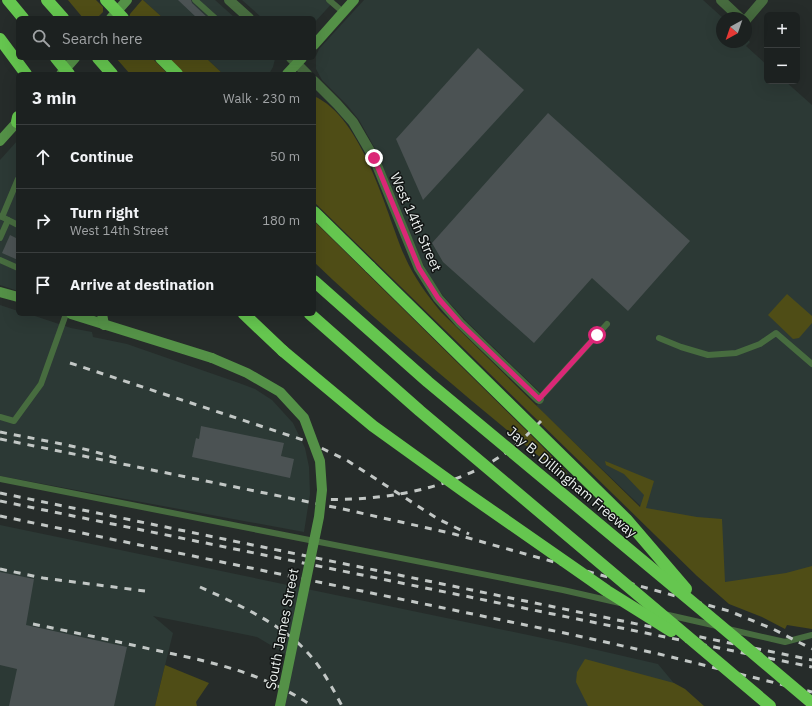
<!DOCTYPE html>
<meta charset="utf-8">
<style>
body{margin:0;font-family:"IBM Plex Sans",sans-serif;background:#252929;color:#f1f3f6}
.controls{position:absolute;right:12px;top:12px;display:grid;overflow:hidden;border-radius:6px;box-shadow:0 4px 16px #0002}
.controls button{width:36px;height:36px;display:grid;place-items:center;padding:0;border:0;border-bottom:1px solid #3a3e3e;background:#1c2120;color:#f1f3f6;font:20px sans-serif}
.compass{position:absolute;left:716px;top:12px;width:36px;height:36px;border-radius:50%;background:#1c2120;box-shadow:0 4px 16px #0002;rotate:220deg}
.stop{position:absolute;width:12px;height:12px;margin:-9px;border:3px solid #db2777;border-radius:50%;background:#fff}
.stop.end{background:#db2777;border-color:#fff;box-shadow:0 1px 4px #0008}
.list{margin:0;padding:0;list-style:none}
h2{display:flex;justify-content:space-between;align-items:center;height:52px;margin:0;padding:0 16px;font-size:17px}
h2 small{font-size:13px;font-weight:400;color:#a0a3a5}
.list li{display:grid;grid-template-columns:26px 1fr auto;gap:12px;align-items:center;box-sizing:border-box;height:64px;padding:0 16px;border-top:1px solid #3a3e3e}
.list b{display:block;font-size:15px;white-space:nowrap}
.list p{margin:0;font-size:13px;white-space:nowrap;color:#a0a3a5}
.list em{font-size:13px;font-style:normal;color:#a0a3a5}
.icon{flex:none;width:22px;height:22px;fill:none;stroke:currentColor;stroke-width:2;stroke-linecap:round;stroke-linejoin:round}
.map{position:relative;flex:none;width:812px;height:706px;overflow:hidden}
.search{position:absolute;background:#1c2120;box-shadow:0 4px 16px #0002;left:16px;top:16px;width:300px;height:44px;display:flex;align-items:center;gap:10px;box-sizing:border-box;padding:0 14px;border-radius:6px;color:#a0a3a5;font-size:15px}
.panel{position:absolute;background:#1c2120;box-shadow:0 4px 16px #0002;left:16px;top:72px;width:300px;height:244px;border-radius:6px}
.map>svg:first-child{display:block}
</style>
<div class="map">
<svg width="812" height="706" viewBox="0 0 812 706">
<rect width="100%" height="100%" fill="#262c2a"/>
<!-- built -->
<g fill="#2c3935">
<polygon points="143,0 215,0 235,18 163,18"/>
<polygon points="242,0 335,0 314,23 314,18 262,18"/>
<polygon points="364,0 703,0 723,18 722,18 722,42 746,42 746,38 750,42 746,46 767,65 767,81 785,81 812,105 812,572 722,584 536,406 545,397 467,322 446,299 434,284 417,253 378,154 368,136 359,120 347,105 322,80 316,69 316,56 319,49"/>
<polygon points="206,58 275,58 275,59 273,67 269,74 223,74"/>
<polygon points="18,140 18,291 0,285 0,160"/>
<polygon points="0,305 18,311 18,314 29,314 71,328 92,332 93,337 127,344 239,383 255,389 272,400 293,423 305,448 309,467 310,494 304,532 0,476"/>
<polygon points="0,525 571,644 658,664 692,705 692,706 285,706 294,659 257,637 153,616 173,633 155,706 0,706"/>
</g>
<!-- green -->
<g fill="#4f4d16">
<polygon points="68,0 96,0 103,7 103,12 97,18 83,18"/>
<polygon points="142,0 143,0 163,18 129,18 130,14"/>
<polygon points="116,58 152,58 168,74 130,74"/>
<polygon points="169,58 206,58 223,74 184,74"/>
<path d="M314,96C363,118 385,210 405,257C414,277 427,295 441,312L640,507L644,495L624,474L606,465L605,461L654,481L646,508L697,517L722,519L725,582L786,573L812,566V629L787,625L785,629L762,617L729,604L697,576L314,202Z"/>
<path d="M314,221L541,445L567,473L565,476C533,453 503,426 472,401C419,356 365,311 314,262Z"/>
<polygon points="787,294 812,316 812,323 799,338 793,339 768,315"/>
<polygon points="585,659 674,683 685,689 704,706 588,706 576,682 577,672"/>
<polygon points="165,665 209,683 196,702 197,706 155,706"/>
</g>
<!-- building -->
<g fill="#4b5253">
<polygon points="178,0 191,0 192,3 208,18 197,18"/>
<polygon points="478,48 524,90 423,200 396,139"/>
<polygon points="548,113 690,241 628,311 592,278 534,343 443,262 432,243"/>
<polygon points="10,235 18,239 18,260 2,253"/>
<polygon points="201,426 284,443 281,456 294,459 290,478 192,457 196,438 199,439"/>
<polygon points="0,572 34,579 26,625 127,647 114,706 9,706 17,669 0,665"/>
</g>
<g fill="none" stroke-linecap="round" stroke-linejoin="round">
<!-- lane -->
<g stroke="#476c3f" stroke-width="6">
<polyline points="195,0 215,18"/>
<polyline points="329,0 343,12"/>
<polyline points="0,216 18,225"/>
<polyline points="2,217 18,179"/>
<polyline points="0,238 8,220"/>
<polyline points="0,260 18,268"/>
<polyline points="659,338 681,347 708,355 736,353 760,344 776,333 812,364"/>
<polyline points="539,399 607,324"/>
<polyline points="0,417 14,421 41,384 66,314"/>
<polyline points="0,479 563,590 620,603"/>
<polyline points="664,614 717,626"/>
<polyline points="728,629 785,642 812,635"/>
</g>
<!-- street -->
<g stroke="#476c3f" stroke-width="10">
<polyline points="229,0 249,18"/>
<polyline points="721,0 740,18"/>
<polyline points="746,20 763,0"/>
<polyline points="291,58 307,74"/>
<polyline points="314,81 337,104 353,122 374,158 419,268 438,298 460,323 539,399"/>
</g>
<!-- secondary -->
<g stroke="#549147" stroke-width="10">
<polyline points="111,18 127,0"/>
<polyline points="314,45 354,0"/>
<polyline points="61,74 75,58"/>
<polyline points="287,74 302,58"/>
<polyline points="0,141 18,121"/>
<polyline points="0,292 18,297"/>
<polyline points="71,314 212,358"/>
<polyline points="102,314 104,325"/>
</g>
<!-- highway -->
<g stroke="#65c64f" stroke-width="12">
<polyline points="8,0 23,18"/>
<polyline points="47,0 63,18"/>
<polyline points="106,0 123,18"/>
<polyline points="0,39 26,74"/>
<polyline points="98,58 112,74"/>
<polyline points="161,58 177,74"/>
<polyline points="17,122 18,117"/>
<polyline points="314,212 370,267"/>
<polyline points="244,314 283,351"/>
</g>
<!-- rail -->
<g stroke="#c2c7c5" stroke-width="3" stroke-dasharray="7 7" stroke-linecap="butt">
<polyline points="70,363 309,442 348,461 438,519 469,534"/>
<path d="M0,432C40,440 80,446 119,459"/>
<polyline points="0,439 343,509 454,534 729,611 773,629 812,649"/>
<polyline points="0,493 812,660"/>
<path d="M317,499C378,502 450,490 501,456C517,446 531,431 544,418"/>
<polyline points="0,501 812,667"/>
<polyline points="0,516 569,634 659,654 812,692"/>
<polyline points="0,569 43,578 145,591"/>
<path d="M200,587C235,603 282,624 307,652C322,668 332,687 342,706"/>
<path d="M33,624C72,632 111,640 150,649C207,661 263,672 312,706"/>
</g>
<!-- secondary-bridge -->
<polyline stroke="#549147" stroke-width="10" points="212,358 247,373 280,392 304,418 320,461 322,490 319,517 280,706"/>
<!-- highway-bridge -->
<g stroke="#65c64f" stroke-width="12">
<polyline points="56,58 69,74"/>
<polyline points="370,267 626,519 686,589"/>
<polyline points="314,281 428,382 709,616 812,703"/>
<polyline points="310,314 420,411 770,706"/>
<polyline points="283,351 373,426 462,490 607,591 671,631"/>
</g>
</g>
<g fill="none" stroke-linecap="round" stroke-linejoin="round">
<!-- route -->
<polyline stroke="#db2777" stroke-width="5" points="374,158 419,268 438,298 460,323 539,399 597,335"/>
</g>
<g text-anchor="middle" stroke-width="3" stroke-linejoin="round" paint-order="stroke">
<!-- street labels -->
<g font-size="14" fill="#ebf0ee" stroke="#111413">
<text transform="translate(416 222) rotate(66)" y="5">West 14th Street</text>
<text transform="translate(572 482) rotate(40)" y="5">Jay B. Dillingham Freeway</text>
<text transform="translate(282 629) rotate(-79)" y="5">South James Street</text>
</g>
</g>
</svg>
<div class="controls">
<button>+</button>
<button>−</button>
</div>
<svg class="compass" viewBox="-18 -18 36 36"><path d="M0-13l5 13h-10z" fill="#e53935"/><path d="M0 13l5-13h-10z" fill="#a0a3a5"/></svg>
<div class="stop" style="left:597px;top:335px"></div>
<div class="stop end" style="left:374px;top:158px"></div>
<div class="search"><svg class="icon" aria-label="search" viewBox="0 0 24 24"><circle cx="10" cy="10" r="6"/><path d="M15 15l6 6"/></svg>Search here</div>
<section class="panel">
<h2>3 min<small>Walk · 230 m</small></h2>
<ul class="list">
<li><svg class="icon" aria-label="ahead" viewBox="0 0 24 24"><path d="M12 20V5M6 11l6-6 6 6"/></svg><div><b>Continue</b></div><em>50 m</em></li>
<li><svg class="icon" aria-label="right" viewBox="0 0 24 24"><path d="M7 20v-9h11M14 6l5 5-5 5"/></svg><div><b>Turn right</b><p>West 14th Street</p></div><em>180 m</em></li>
<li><svg class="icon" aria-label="arrive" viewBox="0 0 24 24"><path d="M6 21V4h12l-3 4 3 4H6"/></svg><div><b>Arrive at destination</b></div></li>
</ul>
</section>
</div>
